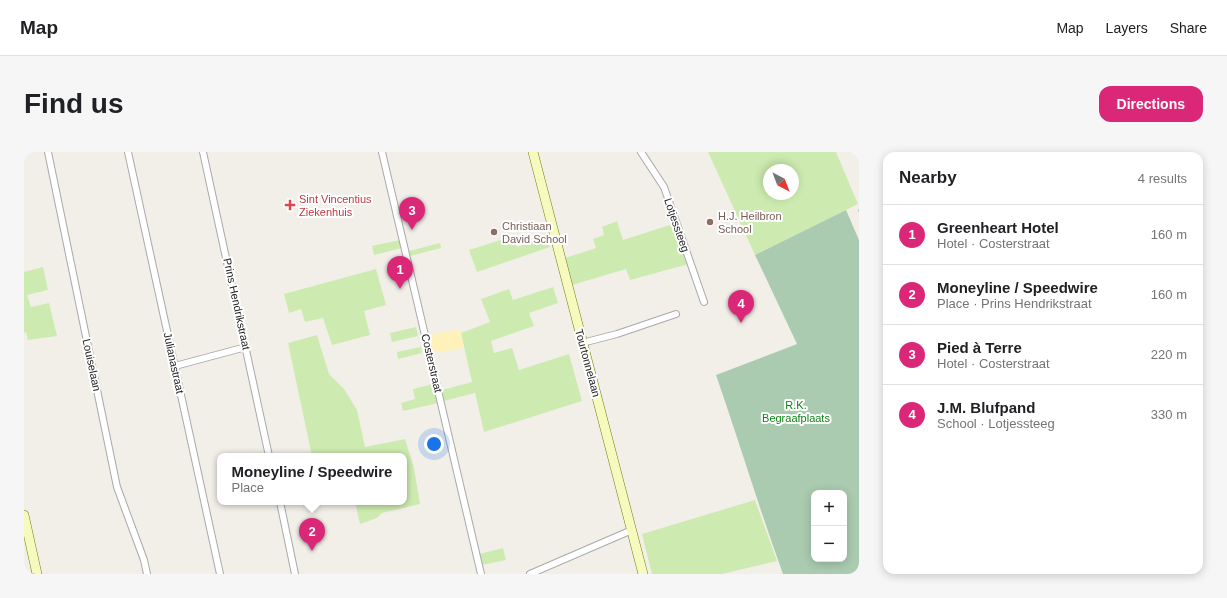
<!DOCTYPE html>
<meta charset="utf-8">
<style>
body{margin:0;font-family:Helvetica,sans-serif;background:#f6f6f6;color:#202124}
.controls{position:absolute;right:12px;bottom:12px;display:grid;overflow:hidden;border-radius:8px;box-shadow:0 2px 10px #0003}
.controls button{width:36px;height:36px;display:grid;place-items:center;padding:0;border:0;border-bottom:1px solid #e0e0e0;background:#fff;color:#202124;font:20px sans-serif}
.compass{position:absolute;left:739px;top:12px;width:36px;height:36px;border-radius:50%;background:#fff;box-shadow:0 2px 10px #0003;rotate:138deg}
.you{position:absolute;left:410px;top:292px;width:14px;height:14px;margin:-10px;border:3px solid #fff;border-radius:50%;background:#1a73e8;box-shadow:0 0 0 6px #1a73e833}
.badge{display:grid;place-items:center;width:26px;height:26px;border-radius:50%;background:#db2777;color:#fff;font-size:13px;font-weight:700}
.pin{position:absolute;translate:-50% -33px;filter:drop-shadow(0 1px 2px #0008)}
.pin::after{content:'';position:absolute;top:21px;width:14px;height:12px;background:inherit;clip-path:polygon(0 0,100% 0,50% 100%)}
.popup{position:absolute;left:193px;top:301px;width:190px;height:52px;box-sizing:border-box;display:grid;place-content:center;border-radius:8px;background:#fff;filter:drop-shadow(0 1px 3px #0005);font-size:13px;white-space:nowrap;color:#757577}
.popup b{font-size:15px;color:#202124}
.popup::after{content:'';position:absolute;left:50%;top:100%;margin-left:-8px;border:8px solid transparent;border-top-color:#fff}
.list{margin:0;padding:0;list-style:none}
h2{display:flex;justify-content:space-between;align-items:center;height:52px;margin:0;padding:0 16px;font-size:17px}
h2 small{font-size:13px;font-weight:400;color:#757577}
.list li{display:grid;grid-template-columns:26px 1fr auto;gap:12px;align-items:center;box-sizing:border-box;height:60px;padding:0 16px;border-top:1px solid #e0e0e0}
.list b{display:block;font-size:15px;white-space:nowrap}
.list p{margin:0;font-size:13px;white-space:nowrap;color:#757577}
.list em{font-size:13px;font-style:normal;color:#757577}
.map{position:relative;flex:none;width:835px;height:422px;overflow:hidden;border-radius:12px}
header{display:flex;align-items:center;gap:24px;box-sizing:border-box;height:56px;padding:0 20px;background:#fff;border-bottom:1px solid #e0e0e0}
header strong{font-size:19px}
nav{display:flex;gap:22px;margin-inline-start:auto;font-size:14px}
.intro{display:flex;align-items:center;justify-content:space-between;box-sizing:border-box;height:96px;padding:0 24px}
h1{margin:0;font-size:28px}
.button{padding:10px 18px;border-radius:12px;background:#db2777;color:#fff;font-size:14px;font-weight:700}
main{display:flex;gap:24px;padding:0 24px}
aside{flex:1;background:#fff;border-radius:12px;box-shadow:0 2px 10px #0003}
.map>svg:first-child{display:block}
</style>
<header>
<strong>Map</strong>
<nav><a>Map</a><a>Layers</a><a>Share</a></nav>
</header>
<div class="intro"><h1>Find us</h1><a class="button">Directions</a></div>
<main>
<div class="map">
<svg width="835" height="422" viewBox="0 0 835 422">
<rect width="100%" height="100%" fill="#f2efe9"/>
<!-- grass -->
<g fill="#cdebb0" fill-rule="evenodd">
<path d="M684,0H812L834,52L731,103ZM745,18H769V42H745Z"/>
<polygon points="593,69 599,88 652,71 665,112 606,128 602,117 548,133 541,106 572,96 569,87 580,83 578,75"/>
<polygon points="489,84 493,95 522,85 526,95 453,120 445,98"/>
<polygon points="376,88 378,96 350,103 348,94"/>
<polygon points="416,91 417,96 386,104 385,99"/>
<polygon points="19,115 24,138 3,143 7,155 25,151 33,184 4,188 2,180 0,181 0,120"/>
<polygon points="352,117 362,153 340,159 346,183 308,193 299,166 281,170 277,157 265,161 260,142"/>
<polygon points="529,135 534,151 505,161 510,174 467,189 470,201 488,196 495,218 545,202 558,249 460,280 451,241 420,249 418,238 448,230 437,181 466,170 457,147 485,137 489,148"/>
<polygon points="392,175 394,184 368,190 366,181"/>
<polygon points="293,183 305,222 320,237 333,258 341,295 381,287 390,316 396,352 358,361 353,366 336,372 331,350 380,350 380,304 288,304 264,191"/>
<polygon points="397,195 398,201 374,207 373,200"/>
<polygon points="409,232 414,251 379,259 377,251 391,247 389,237"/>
<polygon points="731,348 753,409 698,422 628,422 618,382"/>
<polygon points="479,396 482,408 458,413 455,402"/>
</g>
<!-- sand -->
<polygon fill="#fff1ba" points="436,177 440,196 409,201 405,183"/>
<!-- cemetery -->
<path fill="#aacbaf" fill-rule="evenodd" d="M822,58L835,88V422H759C735,356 715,289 692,223L773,192L731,103ZM790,341H820V407H790Z"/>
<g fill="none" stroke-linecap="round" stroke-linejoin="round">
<!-- stream -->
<polyline stroke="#aad3df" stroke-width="2" points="835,58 835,59"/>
<!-- street casing -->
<g stroke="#a9a9a9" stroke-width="8">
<g id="street">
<polyline points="24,0 93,335 120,408 123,422"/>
<polyline points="104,0 196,422"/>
<polyline points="179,0 245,304"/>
<polyline points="358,0 457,422"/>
<polyline points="617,0 640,35 680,150"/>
<polyline points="558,191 593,182 652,162"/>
<polyline points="151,214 222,195"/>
<polyline points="256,350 271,422"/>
<polyline points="506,422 608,378"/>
</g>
</g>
<!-- secondary casing -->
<g stroke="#707d05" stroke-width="10">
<g id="secondary">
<polyline points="509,0 619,422"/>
<polyline points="0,363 13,422"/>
</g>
</g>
<!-- street -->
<use href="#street" stroke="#fff" stroke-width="6"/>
<!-- secondary -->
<use href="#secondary" stroke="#f7fabf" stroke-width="9"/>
</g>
<!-- markers -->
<path fill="#e0444e" stroke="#fff" stroke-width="1.5" d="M264 47h4v4h4v4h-4v4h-4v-4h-4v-4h4z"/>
<g fill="#8d6e63" stroke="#fff" stroke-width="1.5">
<circle cx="686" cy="70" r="4"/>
<circle cx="470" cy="80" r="4"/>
</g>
<g text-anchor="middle" stroke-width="4" stroke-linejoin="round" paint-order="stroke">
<!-- health labels -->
<g font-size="11" fill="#be3a42" stroke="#fff" text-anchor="start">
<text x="275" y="51">Sint Vincentius<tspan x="275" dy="13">Ziekenhuis</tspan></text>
</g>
<!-- education labels -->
<g font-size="11" fill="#785e54" stroke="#fff" text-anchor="start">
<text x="694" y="68">H.J. Heilbron<tspan x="694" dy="13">School</tspan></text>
<text x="478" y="78">Christiaan<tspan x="478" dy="13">David School</tspan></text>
</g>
<!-- street labels -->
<g font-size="11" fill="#222" stroke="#fff">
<text transform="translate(653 73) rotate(71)" y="4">Lotjessteeg</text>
<text transform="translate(213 152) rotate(78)" y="4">Prins Hendrikstraat</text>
<text transform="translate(150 211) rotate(78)" y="4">Julianastraat</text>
<text transform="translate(408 211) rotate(77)" y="4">Costerstraat</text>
<text transform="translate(564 211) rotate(75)" y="4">Tourtonnelaan</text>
<text transform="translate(68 213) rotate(78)" y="4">Louiselaan</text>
</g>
<!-- park labels -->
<g font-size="11" fill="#0c8416" stroke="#fff">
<text x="772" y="257">R.K.<tspan x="772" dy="13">Begraafplaats</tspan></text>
</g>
</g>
</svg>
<div class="controls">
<button>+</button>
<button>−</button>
</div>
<svg class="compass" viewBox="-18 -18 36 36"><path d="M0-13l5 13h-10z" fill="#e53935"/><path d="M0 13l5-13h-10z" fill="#757577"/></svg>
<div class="you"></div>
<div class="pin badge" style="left:376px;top:137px">1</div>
<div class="pin badge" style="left:288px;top:399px">2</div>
<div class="popup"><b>Moneyline / Speedwire</b>Place</div>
<div class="pin badge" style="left:388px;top:78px">3</div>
<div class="pin badge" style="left:717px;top:171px">4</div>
</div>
<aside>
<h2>Nearby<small>4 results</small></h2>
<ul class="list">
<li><span class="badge">1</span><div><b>Greenheart Hotel</b><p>Hotel · Costerstraat</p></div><em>160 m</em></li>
<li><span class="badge">2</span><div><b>Moneyline / Speedwire</b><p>Place · Prins Hendrikstraat</p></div><em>160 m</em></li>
<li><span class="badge">3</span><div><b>Pied à Terre</b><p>Hotel · Costerstraat</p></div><em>220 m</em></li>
<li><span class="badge">4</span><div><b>J.M. Blufpand</b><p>School · Lotjessteeg</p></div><em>330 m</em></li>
</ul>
</aside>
</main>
